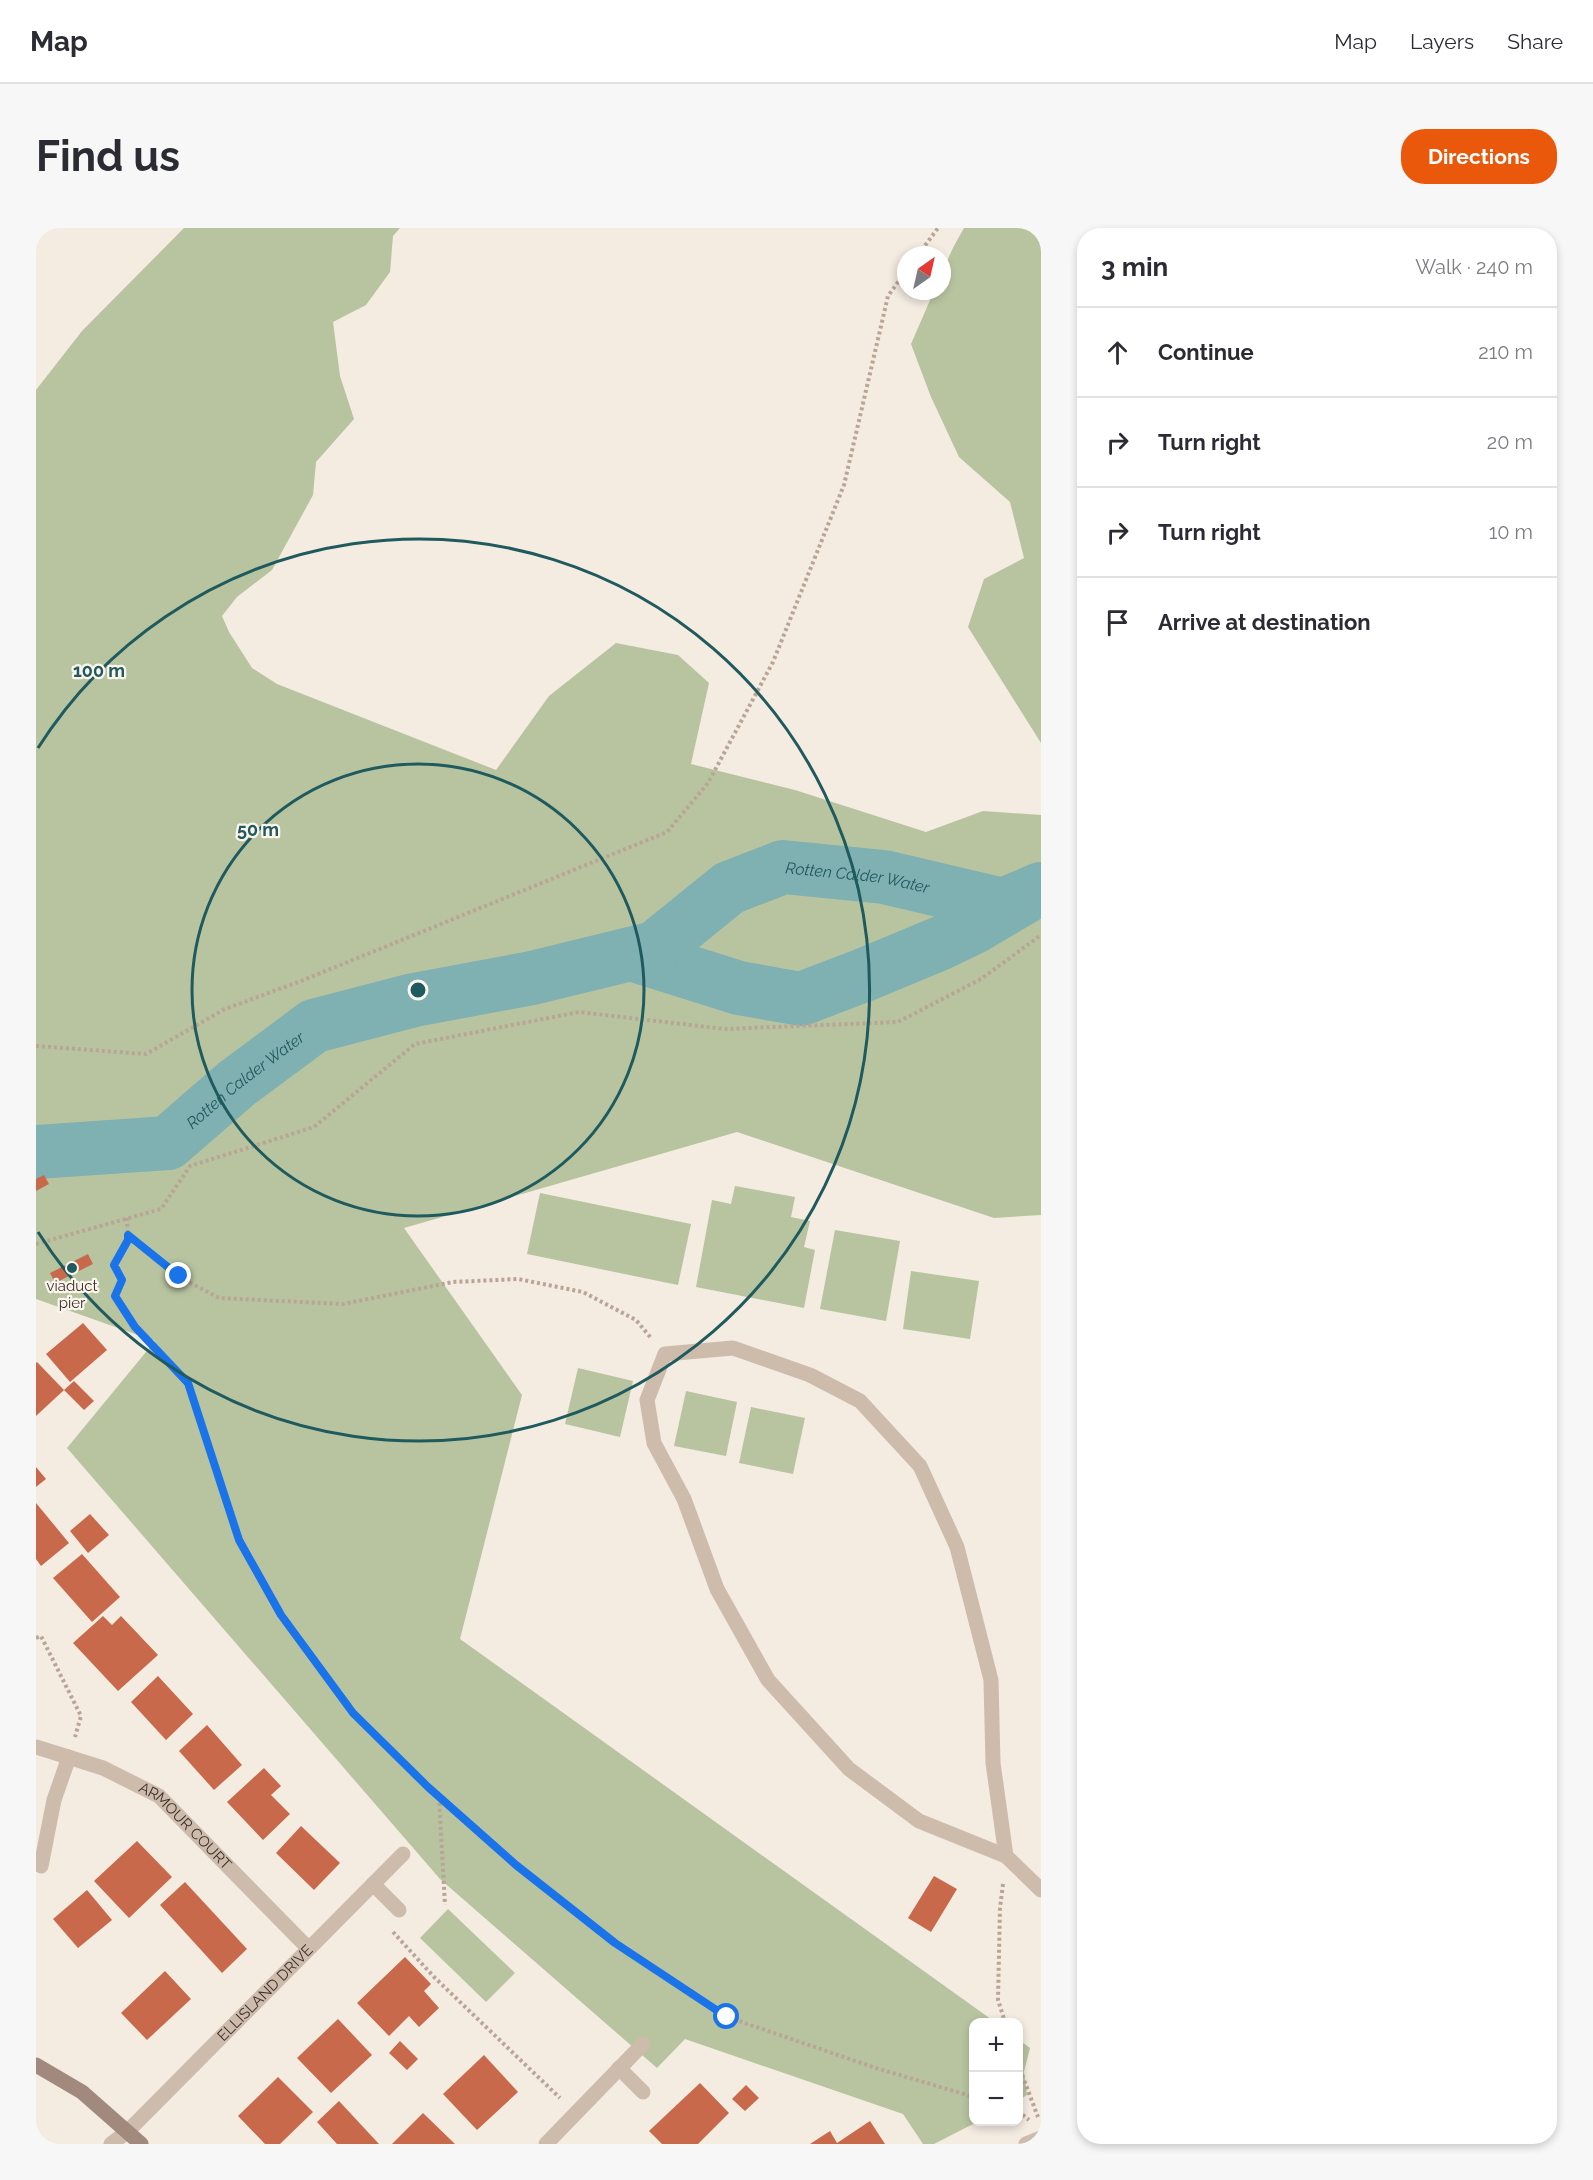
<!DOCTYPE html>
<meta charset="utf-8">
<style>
body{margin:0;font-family:Raleway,sans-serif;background:#f7f7f7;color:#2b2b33}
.controls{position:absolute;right:18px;bottom:18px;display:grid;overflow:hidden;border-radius:12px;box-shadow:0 3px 9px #0003}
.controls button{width:54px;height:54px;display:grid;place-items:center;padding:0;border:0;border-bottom:2px solid #e1e1e2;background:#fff;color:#2b2b33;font:30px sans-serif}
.compass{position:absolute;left:861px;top:18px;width:54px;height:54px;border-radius:50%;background:#fff;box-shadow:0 3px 9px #0003;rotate:34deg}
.stop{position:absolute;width:18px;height:18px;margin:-14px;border:4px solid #1a73e8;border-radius:50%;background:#fff}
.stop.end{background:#1a73e8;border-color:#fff;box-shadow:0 2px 6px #0008}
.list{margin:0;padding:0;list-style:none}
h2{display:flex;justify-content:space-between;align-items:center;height:78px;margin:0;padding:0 24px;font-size:26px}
h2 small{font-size:20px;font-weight:400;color:#7c7c81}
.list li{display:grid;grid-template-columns:39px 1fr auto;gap:18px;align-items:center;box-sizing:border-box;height:90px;padding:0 24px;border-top:2px solid #e1e1e2}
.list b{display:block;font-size:22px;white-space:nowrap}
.list em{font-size:20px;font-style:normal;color:#7c7c81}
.icon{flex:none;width:33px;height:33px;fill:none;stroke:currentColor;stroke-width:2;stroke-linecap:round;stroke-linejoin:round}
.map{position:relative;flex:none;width:1005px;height:1916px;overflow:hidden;border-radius:24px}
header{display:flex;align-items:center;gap:36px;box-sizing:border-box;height:84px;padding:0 30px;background:#fff;border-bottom:2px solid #e1e1e2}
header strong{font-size:28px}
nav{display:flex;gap:33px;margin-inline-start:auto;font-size:21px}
.intro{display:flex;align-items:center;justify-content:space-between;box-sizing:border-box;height:144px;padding:0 36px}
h1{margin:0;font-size:42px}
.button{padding:15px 27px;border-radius:24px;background:#ea580c;color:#fff;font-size:21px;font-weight:700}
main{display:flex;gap:36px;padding:0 36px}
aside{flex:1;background:#fff;border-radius:24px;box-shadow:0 3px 9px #0003}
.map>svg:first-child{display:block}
</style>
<header>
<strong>Map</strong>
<nav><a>Map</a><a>Layers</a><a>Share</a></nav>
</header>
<div class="intro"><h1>Find us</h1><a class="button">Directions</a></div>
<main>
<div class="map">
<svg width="1005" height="1916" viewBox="0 0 1005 1916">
<rect width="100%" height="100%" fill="#f4ebe1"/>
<!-- green -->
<g fill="#b8c4a0">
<polygon points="148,0 364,0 357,8 354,44 330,77 297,94 304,148 318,191 280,234 277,267 236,342 201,369 186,388 193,404 216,440 241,456 460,542 513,468 580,415 642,427 673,455 655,536 759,562 890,604 947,583 1005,587 1005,661 998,664 983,657 1005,669 1005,987 958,990 701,904 368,1000 486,1167 424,1411 959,1794 938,1794 938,1894 941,1894 898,1916 887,1916 867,1886 649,1811 621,1840 404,1651 31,1220 119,1113 0,1071 0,162 46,103"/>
<path d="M928,0H1005V515L932,399L948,351L988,330L974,274L923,229L895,169L875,116L898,63H906C906,38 916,21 928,0Z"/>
<polygon points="699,958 759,969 755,989 774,993 768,1019 779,1022 768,1080 660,1059 676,972 695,976"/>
<polygon points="504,965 655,996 642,1057 491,1026"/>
<polygon points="799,1002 864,1013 850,1093 784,1081"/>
<polygon points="875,1043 943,1053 934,1111 867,1101"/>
<polygon points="542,1140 597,1153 584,1209 529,1196"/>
<polygon points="650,1163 701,1174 690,1228 638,1218"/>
<polygon points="715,1179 769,1190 757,1246 703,1235"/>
<polygon points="412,1681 479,1745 450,1774 384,1710"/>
<polygon points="983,1812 994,1820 988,1844 991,1867 983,1872"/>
</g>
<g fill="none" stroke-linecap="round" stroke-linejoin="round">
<!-- river -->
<g stroke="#7fb0b2" stroke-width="54">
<polyline points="595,726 703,760 765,771 828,747 905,715 938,699 987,670"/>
<path id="s1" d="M0,924L132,915L200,856L278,798L378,772L496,750L619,720L693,660L747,639L848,649L967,677L1005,661"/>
</g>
</g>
<!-- building -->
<g fill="#c8694b">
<polygon points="8,947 13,956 0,963 0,951"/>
<polygon points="52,1026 57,1036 19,1055 14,1045"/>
<polygon points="47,1095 71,1122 34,1154 10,1126"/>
<polygon points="1,1134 28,1162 0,1188 0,1135"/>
<polygon points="38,1153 58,1173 48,1182 28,1162"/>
<polygon points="0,1239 10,1251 0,1259"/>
<polygon points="0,1275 33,1315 5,1338 0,1331"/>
<polygon points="54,1286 73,1307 52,1325 34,1303"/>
<polygon points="46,1326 84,1369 56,1394 17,1350"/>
<polygon points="67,1388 76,1397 85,1388 122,1427 82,1463 37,1415"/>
<polygon points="122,1448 157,1486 130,1512 95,1474"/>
<polygon points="171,1497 206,1537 178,1562 143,1523"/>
<polygon points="228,1540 245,1558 235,1567 254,1586 227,1612 191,1574"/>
<polygon points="265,1598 304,1635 278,1662 240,1625"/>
<polygon points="101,1613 136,1649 93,1690 58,1653"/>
<polygon points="898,1648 921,1661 895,1704 872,1690"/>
<polygon points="149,1654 211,1721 186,1745 124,1677"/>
<polygon points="51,1662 76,1692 42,1720 17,1691"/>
<polygon points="369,1729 395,1756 388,1763 403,1780 383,1799 373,1788 353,1808 321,1775"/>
<polygon points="129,1743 155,1771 111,1812 85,1785"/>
<polygon points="302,1791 336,1827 295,1865 261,1830"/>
<polygon points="364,1813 382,1831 371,1842 353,1825"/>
<polygon points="448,1827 482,1864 441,1902 407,1866"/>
<polygon points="242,1849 277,1884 244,1916 229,1916 202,1888"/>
<polygon points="664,1855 693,1885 662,1916 626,1916 613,1903"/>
<polygon points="710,1857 723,1870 709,1883 696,1871"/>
<polygon points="303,1873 343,1916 301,1916 281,1894"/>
<polygon points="387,1885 419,1916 356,1916"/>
<polygon points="834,1893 849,1916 774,1916 794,1903 801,1915"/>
</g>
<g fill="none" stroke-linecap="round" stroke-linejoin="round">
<!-- path -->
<g stroke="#b9a596" stroke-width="4" stroke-dasharray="3 3" stroke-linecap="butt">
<polyline points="882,27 902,0"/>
<polyline points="0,818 110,826 189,781 265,753 631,604 672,555 737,434 808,257 852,68 870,43"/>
<polyline points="91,990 92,1012 78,1037 86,1052 79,1068 99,1099 152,1155 203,1312 245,1387 317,1485 392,1559 480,1637 579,1715 691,1789 840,1840 938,1869"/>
<polyline points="92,1007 143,1049 183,1070 307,1076 417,1054 482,1051 547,1064 600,1092 615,1110"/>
<polyline points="0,1016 125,981 154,938 278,899 379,816 543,784 689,801 862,794 945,751 1005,707"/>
<polyline points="0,1410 5,1408 45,1488 39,1509"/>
<polyline points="403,1569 409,1677"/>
<polyline points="967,1656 964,1680 962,1772 969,1794"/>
<polyline points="357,1704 398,1749 524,1870"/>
<polyline points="982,1836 1002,1889"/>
<polyline points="982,1883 993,1892"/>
</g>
<!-- service -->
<polyline stroke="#cdbbac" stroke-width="15" points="970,1628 957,1535 955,1452 921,1319 884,1238 824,1173 774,1147 697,1120 629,1126 611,1172 618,1215 648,1271 681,1361 732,1452 813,1541 883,1593 970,1628 1005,1662"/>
<!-- minor -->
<g stroke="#cdbbac" stroke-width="15">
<path id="s2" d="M0,1519L67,1540L123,1568L272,1720"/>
<polyline points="5,1638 18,1572 33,1529"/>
<polyline points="337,1656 363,1682"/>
<polyline points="583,1840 607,1864"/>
<path id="s3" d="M75,1916L92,1903L367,1626"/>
<polyline points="510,1916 607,1816"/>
<polyline points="990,1916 1005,1910"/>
</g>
<!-- secondary -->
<polyline stroke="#a18a7d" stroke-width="15" points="0,1837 46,1864 105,1916"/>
</g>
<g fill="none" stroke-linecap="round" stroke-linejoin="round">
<!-- route -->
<polyline stroke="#1a73e8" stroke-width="8" points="143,1048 92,1007 92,1012 78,1037 86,1052 79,1068 99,1099 152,1155 203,1312 245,1387 317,1485 392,1559 480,1637 579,1715 691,1789"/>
</g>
<!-- distance rings -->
<g fill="none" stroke="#1f5a5e" stroke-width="3">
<circle cx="382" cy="762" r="226"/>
<path d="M2 520A451 451 0 1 1 2 1004"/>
</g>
<!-- markers -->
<circle fill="#1f5a5e" stroke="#fbf5ee" stroke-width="2" cx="36" cy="1040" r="6"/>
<g text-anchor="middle" stroke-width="4.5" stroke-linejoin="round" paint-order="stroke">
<!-- poi labels -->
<g font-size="15" fill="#3b302b" stroke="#fbf5ee">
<text x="36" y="1063">viaduct<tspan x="36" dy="17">pier</tspan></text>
</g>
<!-- street labels -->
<g font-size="15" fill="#3b302b" stroke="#fbf5ee">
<text dy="5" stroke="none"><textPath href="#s2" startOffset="172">ARMOUR COURT</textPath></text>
<text dy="5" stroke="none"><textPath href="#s3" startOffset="216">ELLISLAND DRIVE</textPath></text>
</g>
<!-- water labels -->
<g font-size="16" font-style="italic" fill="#1f5a5e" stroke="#fbf5ee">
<text dy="6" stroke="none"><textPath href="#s1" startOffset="898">Rotten Calder Water</textPath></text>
<text dy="6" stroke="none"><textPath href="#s1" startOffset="232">Rotten Calder Water</textPath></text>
</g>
</g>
<circle cx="382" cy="762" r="9" fill="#1f5a5e" stroke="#fbf5ee" stroke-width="3"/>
<g font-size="18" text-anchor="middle" font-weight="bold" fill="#1f5a5e" stroke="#fbf5ee" stroke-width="4.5" stroke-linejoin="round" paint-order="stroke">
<text x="63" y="449">100 m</text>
<text x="222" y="608">50 m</text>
</g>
</svg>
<div class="controls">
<button>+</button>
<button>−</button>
</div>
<svg class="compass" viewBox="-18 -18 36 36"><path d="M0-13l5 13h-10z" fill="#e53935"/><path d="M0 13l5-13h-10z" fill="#7c7c81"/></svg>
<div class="stop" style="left:691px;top:1789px"></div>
<div class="stop end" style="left:143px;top:1048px"></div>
</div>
<aside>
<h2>3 min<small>Walk · 240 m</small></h2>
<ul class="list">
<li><svg class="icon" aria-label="ahead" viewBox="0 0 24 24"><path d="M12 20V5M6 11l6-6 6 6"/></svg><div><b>Continue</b></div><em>210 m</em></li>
<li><svg class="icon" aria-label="right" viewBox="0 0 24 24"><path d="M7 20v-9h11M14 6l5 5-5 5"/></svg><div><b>Turn right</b></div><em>20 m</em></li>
<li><svg class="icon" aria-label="right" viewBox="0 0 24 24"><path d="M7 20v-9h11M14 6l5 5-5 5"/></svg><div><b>Turn right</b></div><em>10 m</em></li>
<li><svg class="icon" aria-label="arrive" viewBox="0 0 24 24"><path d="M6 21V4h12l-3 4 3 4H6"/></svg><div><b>Arrive at destination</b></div></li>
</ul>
</aside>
</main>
